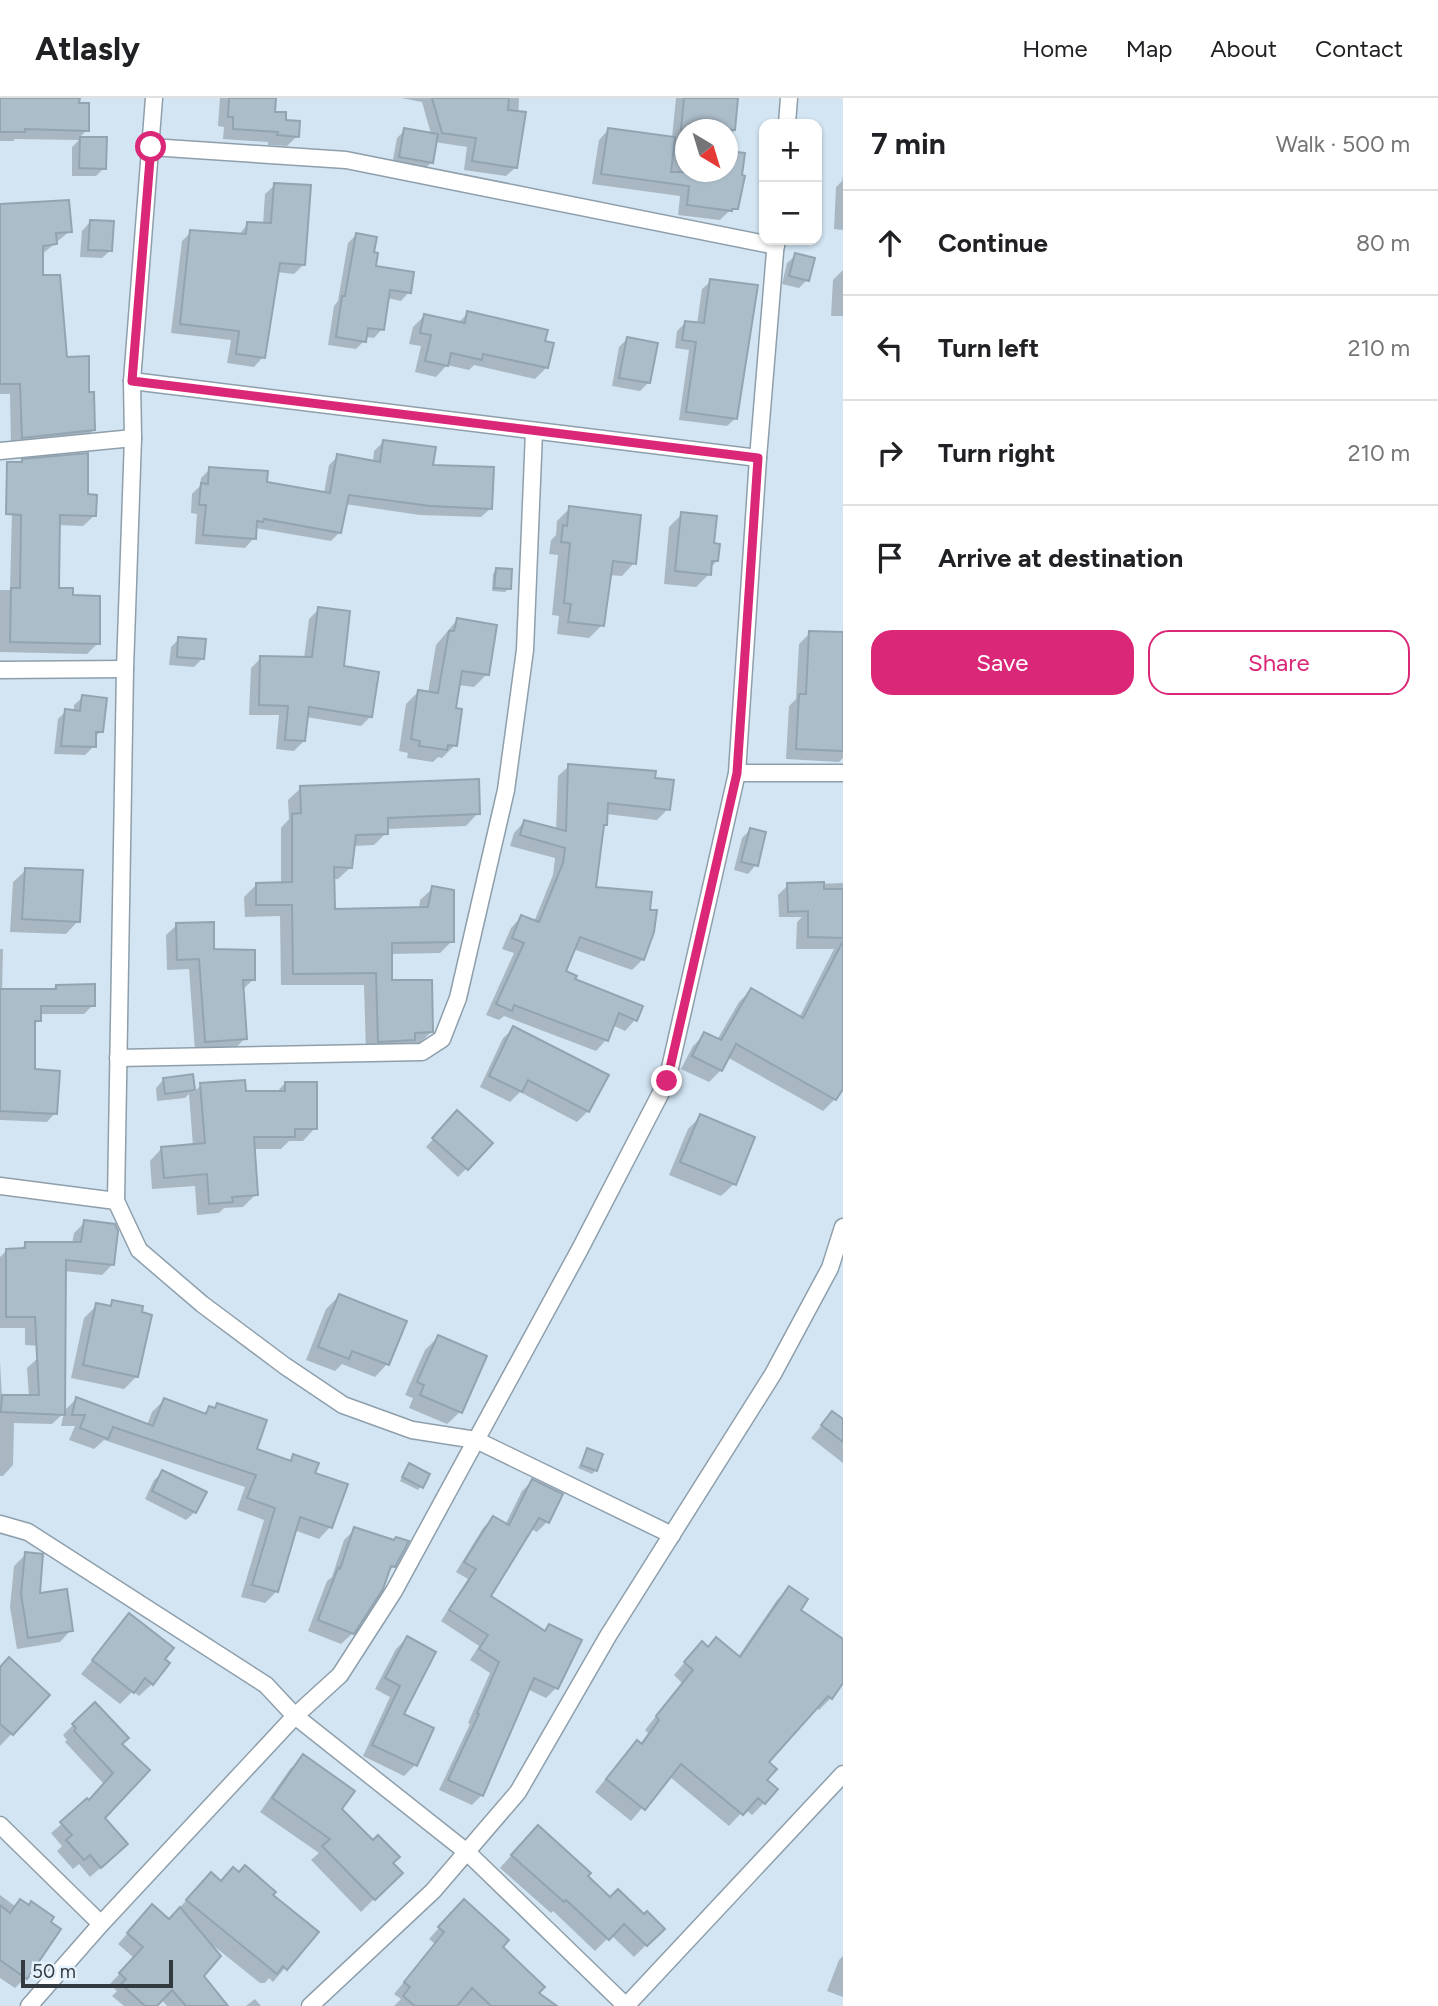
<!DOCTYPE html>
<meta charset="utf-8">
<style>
body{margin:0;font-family:Figtree,sans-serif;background:#f6f6f6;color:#202124}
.controls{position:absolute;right:21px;top:21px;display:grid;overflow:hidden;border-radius:14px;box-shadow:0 2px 5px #0004}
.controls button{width:63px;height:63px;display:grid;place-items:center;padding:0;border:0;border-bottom:2px solid #e0e0e0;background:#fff;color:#202124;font:35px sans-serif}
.compass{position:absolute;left:675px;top:21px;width:63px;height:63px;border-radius:50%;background:#fff;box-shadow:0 2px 5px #0004;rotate:142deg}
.scale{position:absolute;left:21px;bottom:18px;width:152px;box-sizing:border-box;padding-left:7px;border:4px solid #343b40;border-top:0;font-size:19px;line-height:24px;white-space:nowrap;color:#343b40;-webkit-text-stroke:5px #e4f2fd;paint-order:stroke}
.stop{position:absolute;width:21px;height:21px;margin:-16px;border:5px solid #db2777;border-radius:50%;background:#fff}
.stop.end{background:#db2777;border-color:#fff;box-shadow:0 2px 7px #0008}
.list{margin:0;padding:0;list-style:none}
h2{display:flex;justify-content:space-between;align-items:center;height:91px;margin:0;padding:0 28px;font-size:30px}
h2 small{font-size:23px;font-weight:400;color:#757577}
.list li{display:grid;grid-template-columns:46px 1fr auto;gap:21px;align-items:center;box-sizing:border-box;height:105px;padding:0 28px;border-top:2px solid #e0e0e0}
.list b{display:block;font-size:26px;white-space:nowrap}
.list em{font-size:23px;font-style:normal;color:#757577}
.actions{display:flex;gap:14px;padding:21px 28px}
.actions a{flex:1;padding:16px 0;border:2px solid #db2777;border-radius:21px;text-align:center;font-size:24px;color:#db2777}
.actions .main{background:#db2777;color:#fff}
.icon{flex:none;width:38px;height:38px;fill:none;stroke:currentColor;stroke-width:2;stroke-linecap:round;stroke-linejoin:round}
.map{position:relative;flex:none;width:843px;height:1908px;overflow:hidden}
header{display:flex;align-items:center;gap:42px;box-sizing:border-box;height:98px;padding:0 35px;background:#fff;border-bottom:2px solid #e0e0e0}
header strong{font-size:33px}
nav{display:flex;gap:38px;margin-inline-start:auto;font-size:24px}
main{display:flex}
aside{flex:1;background:#fff}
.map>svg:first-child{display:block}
</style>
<header>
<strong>Atlasly</strong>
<nav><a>Home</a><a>Map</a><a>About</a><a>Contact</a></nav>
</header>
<main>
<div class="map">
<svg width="843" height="1908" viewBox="0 0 843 1908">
<rect width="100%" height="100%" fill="#d3e5f3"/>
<!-- shadow -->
<g fill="#0003" fill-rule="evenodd">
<polygon points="0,0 78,0 78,6 87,32 79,40 105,41 104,70 96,78 72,78 72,49 79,42 15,41 13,43 0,43"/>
<polygon points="220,0 275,0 273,15 297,38 287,48 268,47 268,44 223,41 224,29 218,28"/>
<polygon points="401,0 519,0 516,69 506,78 464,72 467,49 435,44 432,64 423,72 392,67 397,40 405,32 431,36 422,4"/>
<path d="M676,0H736L731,55L730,112L720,122L678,117L680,98L592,86L599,42L609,31L672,40ZM685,32H727V74H685Z"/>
<polygon points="843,77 843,132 834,131 836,89 842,83"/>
<polygon points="275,87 304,166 294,176 276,174 263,259 254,269 227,265 231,242 171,235 182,143 191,134 239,137 248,125 263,126 265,96"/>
<polygon points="0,107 70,133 41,157 41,179 65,260 94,331 83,342 11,350 10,296 0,296"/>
<polygon points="90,124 111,152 102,160 80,159 82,133"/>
<polygon points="356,137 372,156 374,169 409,194 401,203 387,200 382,231 374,240 365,239 364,243 356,251 328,247 334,208 338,203 348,145"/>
<polygon points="796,157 807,182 799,190 782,186 787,165"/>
<polygon points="843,172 843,218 831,218 833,182"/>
<polygon points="711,183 736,320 727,328 679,322 689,252 675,250 677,233 685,225 697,226 702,191"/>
<polygon points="468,215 543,244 547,269 535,281 474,267 469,272 447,267 436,279 415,274 421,248 409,246 413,229 424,218 458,225"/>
<polygon points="627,241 648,285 640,293 612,288 619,249"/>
<polygon points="383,344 431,368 491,410 481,419 420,417 345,406 340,434 331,443 255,430 254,440 245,450 195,446 197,416 191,415 192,396 200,388 201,380 210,371 265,385 324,395 329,367 338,358 373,364 374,353"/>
<polygon points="13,374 86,398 94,418 83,428 58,427 57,492 71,499 98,545 87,556 0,554 0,492 10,492"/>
<polygon points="570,410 634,465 622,478 609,477 602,527 589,540 557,536 559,518 552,517 558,457 549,456 551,442 556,437 557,423"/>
<polygon points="682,416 712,447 717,463 710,470 709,476 696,489 664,486 669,429"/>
<polygon points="496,472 509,490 505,494 492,493 493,476"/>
<polygon points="319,511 342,570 371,618 361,628 306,619 304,643 294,653 276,651 279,617 249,617 251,570 261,560 304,561 309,521"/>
<polygon points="457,522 487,576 474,589 458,587 454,611 455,647 442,660 438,659 433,664 407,660 408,655 399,653 406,606 419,593 428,595 436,547"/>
<polygon points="810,535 843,536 843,660 839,664 786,661 789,608 796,601 799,546"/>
<polygon points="179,541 202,561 194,569 169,567 171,549"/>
<polygon points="83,599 101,633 94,640 94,648 85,657 54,656 58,621 66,613 74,614 74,607"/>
<polygon points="569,668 653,681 668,711 657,722 606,716 594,790 643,861 632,872 573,851 564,874 635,922 625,933 612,927 606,942 596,953 504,918 499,922 486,917 514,855 502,851 511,830 521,819 534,824 553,777 555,760 510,748 514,735 524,724 556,733 558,678"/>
<polygon points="301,690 478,715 466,728 386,731 386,735 374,747 353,748 351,769 338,781 333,781 333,813 419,811 420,802 433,790 452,843 440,855 390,856 391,884 432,933 419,946 408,946 401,954 366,955 364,887 281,887 280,818 245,819 244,799 257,786 281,786 281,730 289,721 288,702"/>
<polygon points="750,732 756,767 748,776 734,772 742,740"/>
<polygon points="26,772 78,823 66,836 10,834 13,784"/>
<polygon points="843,785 843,988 835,1001 823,1013 727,959 721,972 709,984 681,971 693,948 705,936 717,942 739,904 751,892 799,920 834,851 796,851 797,824 802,819 779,819 778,797 788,787"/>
<polygon points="177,827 254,881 242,892 245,940 235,951 195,953 189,871 167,872 166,837"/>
<polygon points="0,851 3,851 2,893 52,892 56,888 93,907 84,916 39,916 39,922 33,928 33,973 55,1015 47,1024 0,1022"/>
<polygon points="514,930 588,1013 577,1024 520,994 510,1004 480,989 503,940"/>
<polygon points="192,978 194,994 201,987 244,995 276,995 285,985 315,1030 303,1043 289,1043 281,1051 253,1051 256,1096 243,1109 224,1110 219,1115 197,1117 195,1088 152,1091 150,1063 162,1050 193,1048 189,996 185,1000 157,1003 156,990 164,981"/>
<polygon points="701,1018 734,1086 721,1098 669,1077 688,1031"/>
<polygon points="449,1023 491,1046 458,1079 426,1049"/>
<polygon points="85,1124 113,1166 102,1177 64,1173 53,1249 25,1247 25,1230 0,1230 0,1159 7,1152 19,1152 26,1146 72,1146 74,1135"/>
<polygon points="339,1198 387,1266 375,1279 342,1266 335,1273 306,1262 326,1211"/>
<polygon points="113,1204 137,1278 124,1291 71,1280 84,1220 97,1207 107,1209"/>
<polygon points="438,1239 460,1314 447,1326 409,1310 413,1300 405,1297 425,1252"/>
<polygon points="38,1260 63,1314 76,1301 147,1327 152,1314 164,1302 202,1317 209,1310 213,1311 217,1307 255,1352 288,1364 294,1358 313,1376 330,1429 319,1441 294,1432 276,1494 265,1505 241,1499 264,1422 237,1412 245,1389 104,1342 94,1351 69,1342 75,1328 61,1328 64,1315 52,1326 14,1325 13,1367 3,1378 0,1378 0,1263 2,1299 29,1299 27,1270"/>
<polygon points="832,1315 843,1324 843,1365 811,1340"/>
<polygon points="588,1352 596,1372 592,1376 578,1370"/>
<polygon points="409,1367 421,1388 418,1392 400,1383"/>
<polygon points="163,1374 195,1414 186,1422 145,1401 154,1382"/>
<polygon points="532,1383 547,1424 537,1434 531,1431 489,1499 543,1534 549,1528 580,1543 556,1590 546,1600 527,1591 482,1697 472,1707 439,1692 470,1626 468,1625 490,1575 470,1562 479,1548 441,1523 468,1481 456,1474 483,1430 493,1420 505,1427 522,1393"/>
<polygon points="355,1431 394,1468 387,1475 353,1535 341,1546 308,1533 327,1483 332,1479 344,1442"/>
<polygon points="26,1456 38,1497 71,1532 60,1544 17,1551 10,1509 14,1468"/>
<polygon points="789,1490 831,1600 819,1612 816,1610 767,1665 764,1705 752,1717 745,1711 729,1728 669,1678 631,1723 595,1694 625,1657 637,1644 640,1646 648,1635 645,1632 682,1585 674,1577 690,1558 707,1550 738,1559 777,1502"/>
<polygon points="129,1517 152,1586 139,1598 133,1593 120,1606 81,1576"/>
<polygon points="407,1540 401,1617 415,1667 404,1678 363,1658 390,1599 375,1591 396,1551"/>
<polygon points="0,1570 48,1597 0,1648"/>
<polygon points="73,1627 120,1646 147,1672 102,1720 115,1757 90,1779 79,1766 73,1771 57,1753 62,1748 51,1735 88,1704 104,1686 65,1644 67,1642 63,1637"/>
<polygon points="303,1659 340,1711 400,1775 361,1814 311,1762 319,1755 260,1714 290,1671"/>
<polygon points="526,1741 585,1778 610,1801 644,1818 662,1831 634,1859 611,1837 595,1853 553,1813 551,1815 500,1770"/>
<polygon points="220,1785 271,1798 316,1834 273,1884 269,1880 265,1885 260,1885 210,1845 201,1878 226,1908 167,1908 161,1901 155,1908 124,1908 112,1898 117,1893 110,1886 134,1860 118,1846 142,1819 168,1823 198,1789"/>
<polygon points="0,1797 15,1808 20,1803 26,1879 15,1890 0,1880"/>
<polygon points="453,1814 500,1849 537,1895 554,1908 394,1908 401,1901 394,1896 435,1846 429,1841"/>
<polygon points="843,1858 843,1899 827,1893 839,1862"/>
<polygon points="255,1901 261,1908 246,1908"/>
</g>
<!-- building -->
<g fill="#acbdca" stroke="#93a4b1" stroke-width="2">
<polygon points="0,0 80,0 79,5 89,5 89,33 25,31 25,34 0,34"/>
<polygon points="229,0 276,0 275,14 286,14 286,22 300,23 299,39 277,37 278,34 233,31 233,19 228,19"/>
<polygon points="432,0 509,0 508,12 526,14 517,70 472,63 476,40 442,35"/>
<polygon points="684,0 738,0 735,32 681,32"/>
<polygon points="404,30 438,36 433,65 399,59"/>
<polygon points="608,30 675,39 671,74 727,74 727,53 745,55 742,77 745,78 738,111 732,111 732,113 687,107 689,88 601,76"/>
<polygon points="80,39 107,39 106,71 79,70"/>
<polygon points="274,85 311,87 305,167 280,165 265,260 236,256 239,233 180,226 190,132 246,136 247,124 271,125"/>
<polygon points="69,102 72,134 56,135 57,146 43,148 43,177 60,177 67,259 89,258 89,294 94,294 95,332 22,340 20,286 0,286 0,106"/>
<polygon points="90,122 114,123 112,153 88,152"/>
<polygon points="356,135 377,139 374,154 378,155 376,168 414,174 411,195 390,192 384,232 368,230 366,244 336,239 342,198 345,198"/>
<polygon points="795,155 815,160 809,183 789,178"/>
<polygon points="710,181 758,187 737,321 686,314 696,244 682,242 685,223 704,225"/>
<polygon points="467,213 548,232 545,243 554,245 548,270 483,256 482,262 451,255 448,268 425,263 431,237 420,235 424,216 465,225"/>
<polygon points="627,239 658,245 650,285 619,280"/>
<polygon points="383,342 436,349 433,367 494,369 492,411 430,408 349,397 341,435 264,421 263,424 257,423 256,441 203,437 206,407 199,407 201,385 208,386 209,369 268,373 267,384 330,395 337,356 380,364"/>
<polygon points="88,355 88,396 97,397 96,418 60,417 59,490 73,490 73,497 100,498 100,546 10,544 11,490 20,490 21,417 6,416 7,364 22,364 22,361"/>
<polygon points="569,408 641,417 636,466 613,463 604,528 568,524 571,506 564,505 570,445 561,444 563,427 567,428"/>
<polygon points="681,414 717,418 714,445 720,446 718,463 712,463 711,477 675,473"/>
<polygon points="496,470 512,471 511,491 494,490"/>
<polygon points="318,509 350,513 344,568 379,574 372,619 309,609 305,643 285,642 288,608 259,607 260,558 312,559"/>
<polygon points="457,520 497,527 489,577 462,573 456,610 462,611 457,648 448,647 447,652 419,648 420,643 411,641 418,592 438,595 449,533 454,533"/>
<polygon points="809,533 843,534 843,653 796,651 799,596 806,596"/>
<polygon points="178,539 206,541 204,561 177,559"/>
<polygon points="82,597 107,600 103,634 96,634 96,649 61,648 65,611 80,613"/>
<polygon points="568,666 656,673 655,680 674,682 670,712 608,705 607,727 604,727 596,789 652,794 650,812 657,812 654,834 644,862 580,839 566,873 577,878 575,881 643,908 637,923 619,915 608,943 514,907 512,913 496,906 524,845 512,840 521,817 539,824 563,765 565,750 520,737 524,722 566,733"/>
<polygon points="479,681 480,716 388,720 388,736 356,737 352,770 334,769 335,811 428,809 432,788 454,792 454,844 392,845 392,882 432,882 433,934 415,935 415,942 378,944 376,875 293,876 292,807 256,807 256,785 292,784 292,716 301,715 300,688"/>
<polygon points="750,730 766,734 758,768 741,764"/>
<polygon points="25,770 83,772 80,824 22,821"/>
<polygon points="824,784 824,791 843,791 843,840 808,839 808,813 788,814 787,785"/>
<polygon points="214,824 214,851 255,852 255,882 243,882 247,941 205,944 199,861 177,862 176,825"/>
<polygon points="843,843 843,991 836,1002 736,946 722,973 692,958 704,934 721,942 751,890 803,920"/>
<polygon points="95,886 95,908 41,908 41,923 35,923 35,971 60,973 57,1016 0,1013 0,891 56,891 56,887"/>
<polygon points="513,928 609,977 589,1014 528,982 522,994 489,978"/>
<polygon points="193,976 195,992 165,996 163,980"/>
<polygon points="245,982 246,993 285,993 285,984 317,984 317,1031 295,1031 295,1039 254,1039 258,1097 232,1099 233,1104 209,1106 207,1076 164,1080 161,1049 205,1045 200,985"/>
<polygon points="457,1012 493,1045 468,1072 432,1040"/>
<polygon points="700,1016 755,1039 736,1087 680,1064"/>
<polygon points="84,1122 115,1126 118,1133 114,1167 66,1162 65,1317 1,1314 2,1297 39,1297 35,1219 6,1219 6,1151 25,1150 25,1144 81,1144"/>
<polygon points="339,1196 407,1223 389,1267 352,1253 349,1261 318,1249"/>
<polygon points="112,1202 143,1208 142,1214 152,1217 138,1279 83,1267 96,1205 111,1208"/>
<polygon points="438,1237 487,1258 462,1315 420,1297 424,1287 417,1284"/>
<polygon points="76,1299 153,1328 164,1300 206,1316 209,1308 215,1310 217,1305 267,1322 257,1351 291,1363 293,1356 319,1365 315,1375 348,1386 332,1430 300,1419 278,1494 252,1487 275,1410 247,1400 256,1377 113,1329 108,1341 80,1330 85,1317 72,1317"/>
<polygon points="832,1313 843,1321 843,1344 821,1327"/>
<polygon points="587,1350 603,1356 597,1373 581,1367"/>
<polygon points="409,1365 430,1376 423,1390 402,1379"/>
<polygon points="162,1372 207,1394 196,1415 152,1393"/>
<polygon points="532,1381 563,1396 549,1425 539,1420 491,1498 545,1533 549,1526 582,1542 558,1591 534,1580 483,1698 448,1682 479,1616 477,1615 499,1564 479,1551 488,1537 449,1512 476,1471 464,1464 493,1418 509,1427"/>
<polygon points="354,1429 394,1442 396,1439 409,1443 395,1469 391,1468 383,1491 354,1536 318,1522 338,1470 340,1471"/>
<polygon points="25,1454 43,1456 40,1495 67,1491 73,1533 28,1540 21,1496"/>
<polygon points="789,1488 808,1501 801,1512 843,1541 843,1585 832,1601 828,1598 769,1664 777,1671 767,1682 778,1691 765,1706 758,1700 743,1717 681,1666 645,1712 606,1681 637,1642 642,1646 659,1622 656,1618 693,1572 684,1564 702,1543 708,1549 716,1539 740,1559"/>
<polygon points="129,1515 174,1550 165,1561 170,1565 153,1587 145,1580 134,1595 92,1562"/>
<polygon points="407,1538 436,1554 404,1616 434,1630 417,1668 372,1647 400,1588 385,1580"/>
<polygon points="9,1559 50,1597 13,1637 0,1626 0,1569"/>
<polygon points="95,1604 129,1640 122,1646 150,1672 105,1720 128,1746 101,1770 90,1757 84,1762 66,1742 72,1737 60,1724 87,1700 89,1702 113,1675 74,1633 76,1630 72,1626"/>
<polygon points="303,1656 355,1693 342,1711 373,1742 378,1737 400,1759 393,1765 403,1775 375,1802 322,1748 330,1741 272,1700"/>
<polygon points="538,1727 591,1775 588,1778 610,1799 618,1791 644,1816 647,1813 665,1831 647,1848 624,1826 609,1842 566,1802 564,1804 511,1757"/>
<polygon points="245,1767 276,1794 273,1797 319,1834 287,1872 283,1868 277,1876 186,1802 211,1774 221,1783 233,1769 239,1774"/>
<polygon points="20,1801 29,1807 31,1803 54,1819 51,1824 61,1831 27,1881 0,1862 0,1807 10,1815"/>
<polygon points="464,1801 509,1842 503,1849 545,1889 539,1895 557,1908 491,1908 472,1890 457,1908 415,1908 403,1898 410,1889 404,1884 444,1834 438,1829"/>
<polygon points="152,1806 169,1821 180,1809 221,1858 204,1878 228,1908 186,1908 172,1892 157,1908 145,1908 121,1886 126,1881 119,1875 143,1849 127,1835"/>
</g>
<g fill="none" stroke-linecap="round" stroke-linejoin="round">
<!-- minor casing -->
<g stroke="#8e9fab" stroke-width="19">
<g id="minor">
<polyline points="787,26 789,0"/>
<polyline points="151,49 346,62 776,148"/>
<polyline points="132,283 758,360"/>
<polyline points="133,340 125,571 116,1103 139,1152 202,1206 285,1268 343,1307 412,1332 476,1342 672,1437"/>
<polyline points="0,353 133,340 132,283 154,0"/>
<polyline points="0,572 125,571"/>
<polyline points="737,675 843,675"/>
<polyline points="118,960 422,954 442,941 458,900 506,692 525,552 534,334"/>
<polyline points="0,1088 116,1103"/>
<polyline points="0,1426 28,1434 266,1587 295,1618 468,1755 626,1908"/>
<polyline points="0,1727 101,1826"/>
<polyline points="29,1908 101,1826 295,1618 340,1577 394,1493 580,1151 667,983 737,675 758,360 776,142"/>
<polyline points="310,1908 433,1793 518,1694 608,1538 773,1276 830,1170 843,1129"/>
<polyline points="626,1908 843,1676"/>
</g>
</g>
<!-- minor -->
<use href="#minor" stroke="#fff" stroke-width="16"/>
</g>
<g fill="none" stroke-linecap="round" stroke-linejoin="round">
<!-- route -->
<polyline stroke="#db2777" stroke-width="9" points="151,49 132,283 758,360 737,675 667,983"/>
</g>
</svg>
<div class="controls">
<button>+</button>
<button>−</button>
</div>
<svg class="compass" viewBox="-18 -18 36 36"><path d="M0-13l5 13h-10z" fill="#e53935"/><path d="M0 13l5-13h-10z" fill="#757577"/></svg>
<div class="scale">50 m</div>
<div class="stop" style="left:151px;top:49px"></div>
<div class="stop end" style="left:667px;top:983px"></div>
</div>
<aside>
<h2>7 min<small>Walk · 500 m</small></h2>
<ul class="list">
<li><svg class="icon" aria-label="ahead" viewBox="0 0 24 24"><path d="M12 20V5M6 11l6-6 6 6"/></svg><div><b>Continue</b></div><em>80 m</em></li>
<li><svg class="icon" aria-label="left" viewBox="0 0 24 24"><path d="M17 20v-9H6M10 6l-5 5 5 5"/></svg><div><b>Turn left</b></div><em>210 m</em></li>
<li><svg class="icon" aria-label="right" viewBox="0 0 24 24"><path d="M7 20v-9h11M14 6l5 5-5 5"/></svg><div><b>Turn right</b></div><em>210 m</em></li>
<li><svg class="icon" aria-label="arrive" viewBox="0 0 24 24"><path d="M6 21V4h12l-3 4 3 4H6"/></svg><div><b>Arrive at destination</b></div></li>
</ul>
<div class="actions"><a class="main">Save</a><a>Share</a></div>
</aside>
</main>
